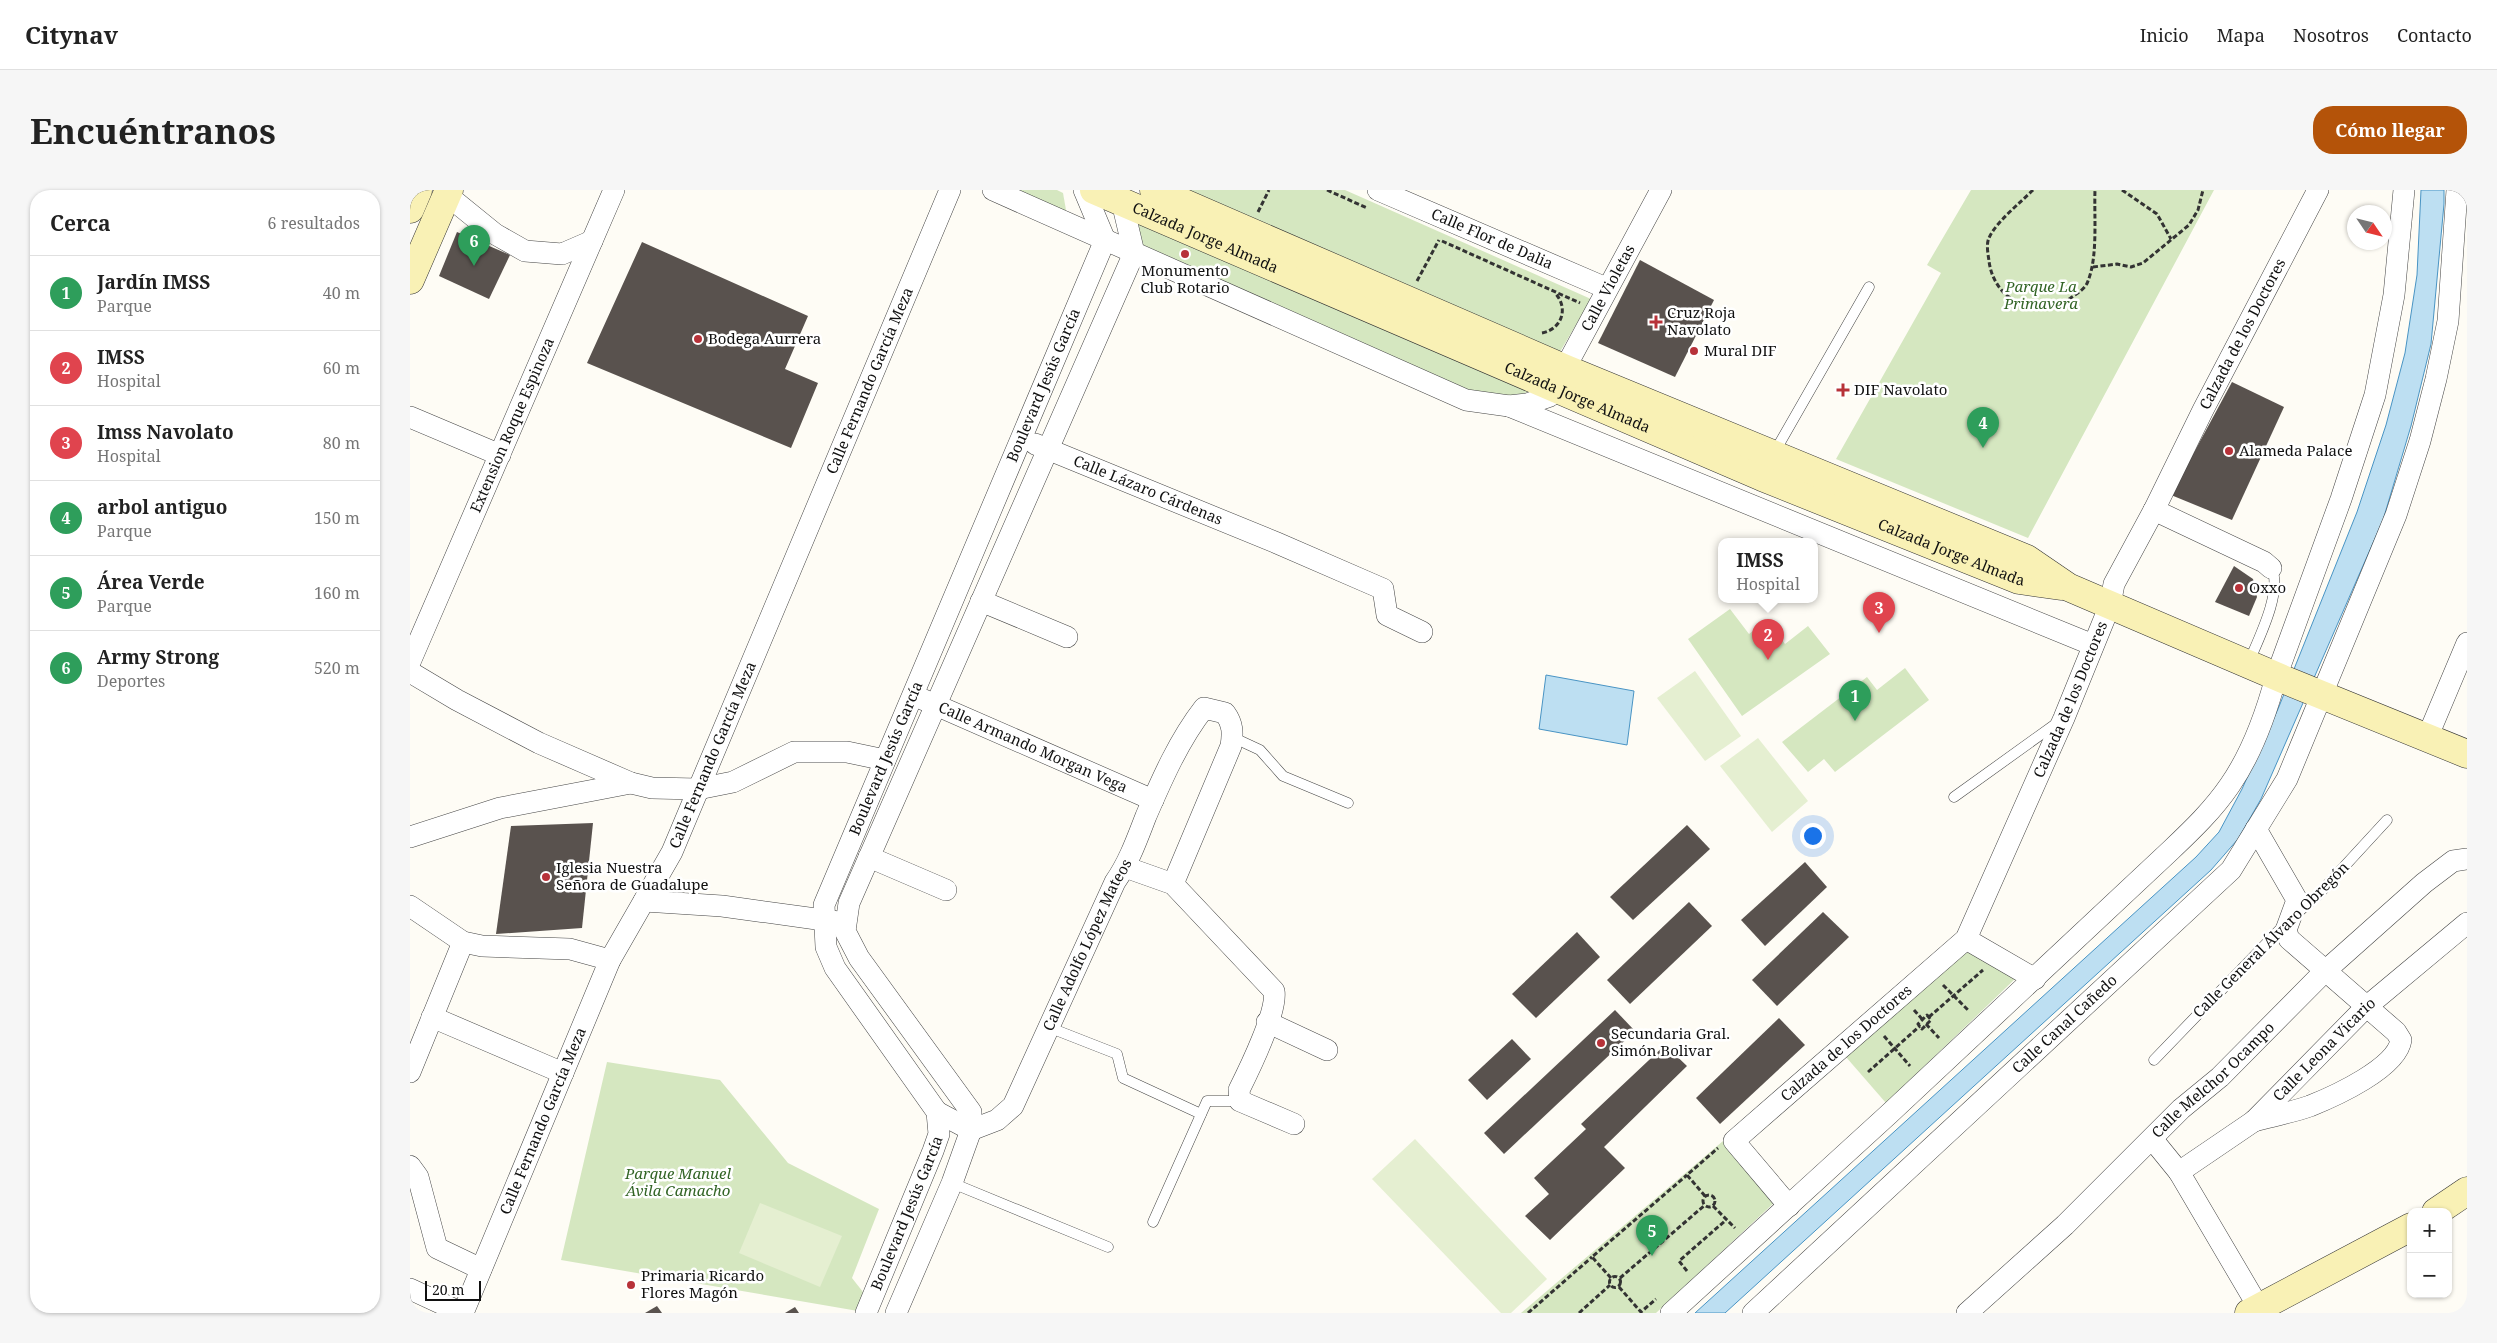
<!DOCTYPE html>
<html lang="es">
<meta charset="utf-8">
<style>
body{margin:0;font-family:"Noto Serif",serif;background:#f6f6f6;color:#222}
.controls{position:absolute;right:15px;bottom:15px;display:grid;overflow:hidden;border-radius:10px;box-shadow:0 1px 4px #0004}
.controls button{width:45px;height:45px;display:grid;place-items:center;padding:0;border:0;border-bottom:1px solid #e0e0e0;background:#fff;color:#222;font:25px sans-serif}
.compass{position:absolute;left:1937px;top:15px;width:45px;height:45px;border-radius:50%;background:#fff;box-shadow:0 1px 4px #0004;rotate:125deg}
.scale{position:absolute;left:15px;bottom:12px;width:56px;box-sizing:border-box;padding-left:5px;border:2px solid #111;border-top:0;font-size:14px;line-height:18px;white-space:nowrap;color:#111;-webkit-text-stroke:4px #fff;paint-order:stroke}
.you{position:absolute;left:1402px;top:645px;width:18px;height:18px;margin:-12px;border:4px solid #fff;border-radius:50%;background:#1a73e8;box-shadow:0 0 0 8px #1a73e833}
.badge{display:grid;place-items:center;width:32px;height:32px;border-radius:50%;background:#b45309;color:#fff;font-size:16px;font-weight:700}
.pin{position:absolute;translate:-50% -41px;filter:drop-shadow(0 1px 2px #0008)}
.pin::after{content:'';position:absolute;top:26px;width:18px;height:15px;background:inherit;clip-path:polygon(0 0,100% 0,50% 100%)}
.popup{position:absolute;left:1308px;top:348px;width:100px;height:65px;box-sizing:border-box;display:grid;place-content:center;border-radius:10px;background:#fff;filter:drop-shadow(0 1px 4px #0005);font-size:16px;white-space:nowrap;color:#767676}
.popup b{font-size:19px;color:#222}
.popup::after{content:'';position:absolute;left:50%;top:100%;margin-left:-10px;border:10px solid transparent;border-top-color:#fff}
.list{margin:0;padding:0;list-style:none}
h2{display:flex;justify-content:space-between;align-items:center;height:65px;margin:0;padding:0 20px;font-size:21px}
h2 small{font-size:16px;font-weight:400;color:#767676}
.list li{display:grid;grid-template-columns:32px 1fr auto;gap:15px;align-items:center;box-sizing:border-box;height:75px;padding:0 20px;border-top:1px solid #e0e0e0}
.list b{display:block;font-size:19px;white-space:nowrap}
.list p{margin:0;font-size:16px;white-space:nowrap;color:#767676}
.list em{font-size:16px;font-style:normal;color:#767676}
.map{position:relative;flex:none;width:2057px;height:1123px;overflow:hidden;border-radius:20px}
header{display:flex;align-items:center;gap:30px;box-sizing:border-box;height:70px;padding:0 25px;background:#fff;border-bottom:1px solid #e0e0e0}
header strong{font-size:24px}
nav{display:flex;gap:28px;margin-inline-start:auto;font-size:18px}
.intro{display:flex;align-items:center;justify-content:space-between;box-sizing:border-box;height:120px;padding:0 30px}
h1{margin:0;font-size:35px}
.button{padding:12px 22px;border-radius:20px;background:#b45309;color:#fff;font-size:18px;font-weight:700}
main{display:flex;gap:30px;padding:0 30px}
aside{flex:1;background:#fff;border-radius:20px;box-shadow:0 1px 4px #0004}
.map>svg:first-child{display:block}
</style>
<header>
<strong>Citynav</strong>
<nav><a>Inicio</a><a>Mapa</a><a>Nosotros</a><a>Contacto</a></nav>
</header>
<div class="intro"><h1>Encuéntranos</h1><a class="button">Cómo llegar</a></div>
<main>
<aside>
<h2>Cerca<small>6 resultados</small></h2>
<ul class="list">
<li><span class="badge" style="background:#2e9e5b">1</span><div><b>Jardín IMSS</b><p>Parque</p></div><em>40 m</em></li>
<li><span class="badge" style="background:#e0444e">2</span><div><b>IMSS</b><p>Hospital</p></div><em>60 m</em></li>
<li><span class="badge" style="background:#e0444e">3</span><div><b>Imss Navolato</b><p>Hospital</p></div><em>80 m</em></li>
<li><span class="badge" style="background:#2e9e5b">4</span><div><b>arbol antiguo</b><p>Parque</p></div><em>150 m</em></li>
<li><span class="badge" style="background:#2e9e5b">5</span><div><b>Área Verde</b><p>Parque</p></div><em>160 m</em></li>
<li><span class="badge" style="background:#2e9e5b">6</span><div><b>Army Strong</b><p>Deportes</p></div><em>520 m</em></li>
</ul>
</aside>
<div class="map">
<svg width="2057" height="1123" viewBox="0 0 2057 1123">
<rect width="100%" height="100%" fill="#fefcf5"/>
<!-- green -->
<g fill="#d5e7c0">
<polygon points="600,0 647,0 653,3 656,20 654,22"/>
<polygon points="776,0 935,0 1181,109 1147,167"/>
<polygon points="1561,0 1804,0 1618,348 1426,269 1531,83 1517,75"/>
<polygon points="734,32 1120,201 1102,208 1062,202 733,57 723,35"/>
<polygon points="1320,419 1339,444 1357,430 1375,454 1398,436 1420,464 1332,526 1278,449"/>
<polygon points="1495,478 1519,510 1425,582 1414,569 1398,582 1372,552 1457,487 1467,500"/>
<polygon points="1560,762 1607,787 1476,913 1436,867 1553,764"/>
<polygon points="197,872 310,890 378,973 469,1019 442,1088 453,1102 448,1121 151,1070"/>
<polygon points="1313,951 1367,1010 1246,1123 1111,1123"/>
</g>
<!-- pitch -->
<g fill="#e5efd1">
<polygon points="1285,481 1331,546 1295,571 1247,508"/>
<polygon points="1348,548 1398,611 1362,642 1310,576"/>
<polygon points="1005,949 1137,1089 1101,1123 1091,1123 962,989"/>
<polygon points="350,1013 432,1046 410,1097 329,1063"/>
</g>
<!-- water -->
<g fill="#bddff2" stroke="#4994c4">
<polygon points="2011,0 2034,0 2034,14 2021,154 2001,236 1973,330 1851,609 1828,649 1801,680 1315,1123 1285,1123 1786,667 1809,642 1832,599 1868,519 1947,322 1976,235 1995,163 2007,85"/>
<polygon points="1136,485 1224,501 1217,555 1129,539"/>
</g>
<!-- building -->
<g fill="#59524e">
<polygon points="47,42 100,65 79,109 29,86"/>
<polygon points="232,52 398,126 375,179 408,193 381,258 177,173"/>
<polygon points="1230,70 1304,110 1265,187 1188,153"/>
<polygon points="1822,192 1874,217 1822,330 1761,305"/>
<polygon points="1824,376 1843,389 1847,407 1839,426 1805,412"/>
<polygon points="183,633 172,738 86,744 101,636"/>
<polygon points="1277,635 1300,659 1223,730 1200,707"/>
<polygon points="1395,672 1417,697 1355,756 1331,730"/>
<polygon points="1279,712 1302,736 1220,814 1197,790"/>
<polygon points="1413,722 1439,747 1367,816 1342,790"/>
<polygon points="1167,742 1190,767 1126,828 1102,804"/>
<polygon points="1205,820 1225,841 1094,964 1074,943"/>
<polygon points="1369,828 1395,855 1310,934 1286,908"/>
<polygon points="1102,849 1121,869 1077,910 1058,890"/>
<polygon points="1255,855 1277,876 1194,957 1215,978 1140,1050 1115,1026 1139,1004 1124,988 1176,939 1171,934"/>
<polygon points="247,1116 252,1123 235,1123"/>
<polygon points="385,1117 389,1123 375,1123"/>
</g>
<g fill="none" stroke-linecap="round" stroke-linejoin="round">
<!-- lane casing -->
<g stroke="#444" stroke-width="11">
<g id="lane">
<polyline points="1364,263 1459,97"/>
<path d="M1838,474C1847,452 1874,400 1861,378"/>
<polyline points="822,547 850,560 873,586 938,613"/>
<polyline points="1544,607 1647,533"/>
<polyline points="1886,724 1908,705 1977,630"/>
<polyline points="638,837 707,864 713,888 791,924"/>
<polyline points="1744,870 1875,734"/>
<polyline points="542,993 698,1057"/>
<polyline points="743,1032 797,911 830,911"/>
</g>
</g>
<!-- street casing -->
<g stroke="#444" stroke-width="22">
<g id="street">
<path id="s1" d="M583,0L1056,210L1099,216L1117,214L1140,206L1251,0"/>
<path id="s2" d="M968,0L1196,98"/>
<polyline points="37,5 85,44 115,61 152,64 182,51"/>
<polyline points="1099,216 1683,455"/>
<polyline points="0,227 90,265"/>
<path id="s3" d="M625,254L867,353L973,399L977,425L1012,442"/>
<polyline points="1744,320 1854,372 1861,378"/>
<polyline points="571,411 657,447"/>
<path id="s4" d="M0,472L204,0"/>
<polyline points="0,482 47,510 129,553 221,593 242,598 288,599 323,592 384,562 437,562 475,570"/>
<path id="s5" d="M512,509L743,610"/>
<polyline points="2017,548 2057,453"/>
<polyline points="0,647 90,618 221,593"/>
<polyline points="459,667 536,700"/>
<path d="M715,677L763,694L864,801C868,821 839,880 829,900L830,911L884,934"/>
<polyline points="234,711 312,716 428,732"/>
<polyline points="0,716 53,752 72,756 160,759 200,770"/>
<polyline points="1556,749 1625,789"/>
<polyline points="22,827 153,883"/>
<polyline points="857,832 917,860"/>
<polyline points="0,882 53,752"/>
<path id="s6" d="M527,922L561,940L587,930L603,916L705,692C719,672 727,649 736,626C752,589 769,550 794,518L815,523C823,534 823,543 821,556L763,694"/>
<path d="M1844,931C1863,926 1883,922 1900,916C1925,906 1987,878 1991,850L1986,842L1879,749L1876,740L1887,710L1846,639"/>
<polyline points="1743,950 1769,982 1852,1123"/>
<polyline points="0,976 8,987 27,1058 71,1079"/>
<path id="s7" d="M1769,982L1844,931L1955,818L2057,733"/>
<path id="s8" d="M1379,1016L1324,951L1556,749L1654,528L1700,415L1704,394L1744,320L1793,220L1908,0"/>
<polyline points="0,1099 52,1123"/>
<path id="s9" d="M53,1123L200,770L262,662L540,0"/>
<path id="s10" d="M456,1123L523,961L529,944L527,922L425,778L416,757L414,715L695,50L674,0"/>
<polyline points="486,1123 542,993 561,940 561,922 449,768 435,741 439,713 724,63 712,12"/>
<path d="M1261,1123L1479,924L1761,660C1782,640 1803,620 1820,595C1842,563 1856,524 1866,487L1931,309L1965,205L1984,105L1994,0"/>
<path id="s11" d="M1343,1123L1821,680L1877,589L1986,325L2010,251L2026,189L2038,131L2047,0"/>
<path id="s12" d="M1557,1123L1655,1035L1771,919L1810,887L1914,782L2014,693L2043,671L2057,669"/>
</g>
</g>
<!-- secondary casing -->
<g stroke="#333" stroke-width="29">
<g id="secondary">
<path id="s13" d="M684,0L1352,287L1609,390L1651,396"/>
<polyline points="744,0 1156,179 1617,369 1658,397 1875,490 2057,564"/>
<polyline points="0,19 8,0"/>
<polyline points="0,90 39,0"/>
<polyline points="2026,1022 2057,1001"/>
<polyline points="1839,1123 2001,1037"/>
</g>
</g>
<!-- path -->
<g stroke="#333" stroke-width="3" stroke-dasharray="5 2.5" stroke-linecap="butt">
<polyline points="917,0 957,18"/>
<path d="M1623,0C1611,12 1585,33 1579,48C1576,54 1578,64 1579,71C1584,112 1629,132 1662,107C1668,103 1676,98 1678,91C1688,66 1684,27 1685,0"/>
<polyline points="1712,0 1747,24 1761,49"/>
<polyline points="848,22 859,0"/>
<polyline points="1032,51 1170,113"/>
<polyline points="1683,77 1707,74 1721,77 1733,73 1779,35 1788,20 1793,0"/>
<polyline points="1007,91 1029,50"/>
<path d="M1132,143C1152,139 1159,118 1145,103"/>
<polyline points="1533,795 1559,821"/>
<polyline points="1504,820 1512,829"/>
<polygon points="1517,825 1521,830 1512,839 1508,834"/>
<polyline points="1519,827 1573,780"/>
<polyline points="1516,834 1529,848"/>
<polyline points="1474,846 1500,876"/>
<polyline points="1458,882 1510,836"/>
<circle cx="1299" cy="1011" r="6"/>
<polyline points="1295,1006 1277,985 1308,958"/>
<polyline points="1303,1016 1325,1038"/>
<polyline points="1277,1081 1269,1071 1316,1030"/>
<circle cx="1205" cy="1092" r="5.5"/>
<polyline points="1201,1088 1182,1067 1277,985"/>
<polyline points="1210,1088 1295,1015"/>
<polyline points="1209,1097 1231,1122 1246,1109"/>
<polyline points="1118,1123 1182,1067"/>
<polyline points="1169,1123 1200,1095"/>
</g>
<!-- lane -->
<use href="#lane" stroke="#fff" stroke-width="10"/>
<!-- street -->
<use href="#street" stroke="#fff" stroke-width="21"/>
<!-- secondary -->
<use href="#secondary" stroke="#f9f1b5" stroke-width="28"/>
</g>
<!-- markers -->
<g fill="#b73239" stroke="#fff" stroke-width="2">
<circle cx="775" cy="64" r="5"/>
<path d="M1243.5 124.5h5v5h5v5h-5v5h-5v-5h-5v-5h5z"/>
<circle cx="288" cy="149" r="5"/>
<circle cx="1284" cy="161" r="5"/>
<path d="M1430.5 192.5h5v5h5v5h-5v5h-5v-5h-5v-5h5z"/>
<circle cx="1819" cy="261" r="5"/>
<circle cx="1829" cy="398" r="5"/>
<circle cx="136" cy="687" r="5"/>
<circle cx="1191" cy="853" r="5"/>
<circle cx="221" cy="1095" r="5"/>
</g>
<g text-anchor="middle" stroke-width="5" stroke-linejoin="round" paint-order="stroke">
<!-- street labels -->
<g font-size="15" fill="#111" stroke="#fff">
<text dy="5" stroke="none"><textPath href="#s13" startOffset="121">Calzada Jorge Almada</textPath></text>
<text dy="5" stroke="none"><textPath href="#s2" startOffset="124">Calle Flor de Dalia</textPath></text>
<text dy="5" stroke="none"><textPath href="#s1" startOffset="726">Calle Violetas</textPath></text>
<text dy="5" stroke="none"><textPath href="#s8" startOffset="1059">Calzada de los Doctores</textPath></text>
<text dy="5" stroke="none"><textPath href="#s9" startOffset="1018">Calle Fernando García Meza</textPath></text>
<text dy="5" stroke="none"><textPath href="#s10" startOffset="1021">Boulevard Jesús García</textPath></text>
<text dy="5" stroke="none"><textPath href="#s13" startOffset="526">Calzada Jorge Almada</textPath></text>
<text dy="5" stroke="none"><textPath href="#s4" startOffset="258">Extension Roque Espinoza</textPath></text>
<text dy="5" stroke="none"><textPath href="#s3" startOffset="122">Calle Lázaro Cárdenas</textPath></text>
<text dy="5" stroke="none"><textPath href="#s13" startOffset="931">Calzada Jorge Almada</textPath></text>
<text dy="5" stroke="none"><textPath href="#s8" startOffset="654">Calzada de los Doctores</textPath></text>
<text dy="5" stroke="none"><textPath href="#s5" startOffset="121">Calle Armando Morgan Vega</textPath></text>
<text dy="5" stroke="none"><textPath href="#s9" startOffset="612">Calle Fernando García Meza</textPath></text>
<text dy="5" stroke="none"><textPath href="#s10" startOffset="616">Boulevard Jesús García</textPath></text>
<text transform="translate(1861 750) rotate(-45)" y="5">Calle General Álvaro Obregón</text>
<text dy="5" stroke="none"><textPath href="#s6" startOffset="265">Calle Adolfo López Mateos</textPath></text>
<text dy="5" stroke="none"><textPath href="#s11" startOffset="425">Calle Canal Cañedo</textPath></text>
<text dy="5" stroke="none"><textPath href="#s8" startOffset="234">Calzada de los Doctores</textPath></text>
<text dy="5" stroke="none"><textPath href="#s7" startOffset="191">Calle Leona Vicario</textPath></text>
<text dy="5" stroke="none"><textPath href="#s12" startOffset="339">Calle Melchor Ocampo</textPath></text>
<text dy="5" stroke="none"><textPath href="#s9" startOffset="208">Calle Fernando García Meza</textPath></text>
<text dy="5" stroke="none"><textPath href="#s10" startOffset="108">Boulevard Jesús García</textPath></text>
</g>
<!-- poi labels -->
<g font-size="15" fill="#111" stroke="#fff" text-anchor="start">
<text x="775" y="86" text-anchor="middle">Monumento<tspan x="775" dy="17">Club Rotario</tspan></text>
<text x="1257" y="128">Cruz Roja<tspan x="1257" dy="17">Navolato</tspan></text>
<text x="298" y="154">Bodega Aurrera</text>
<text x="1294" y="166">Mural DIF</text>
<text x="1444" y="205">DIF Navolato</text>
<text x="1829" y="266">Alameda Palace</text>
<text x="1839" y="403">Oxxo</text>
<text x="146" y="683">Iglesia Nuestra<tspan x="146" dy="17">Señora de Guadalupe</tspan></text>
<text x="1201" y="849">Secundaria Gral.<tspan x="1201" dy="17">Simón Bolivar</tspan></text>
<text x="231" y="1091">Primaria Ricardo<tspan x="231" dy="17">Flores Magón</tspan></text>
</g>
<!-- park labels -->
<g font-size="15" font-style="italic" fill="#326425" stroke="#fff">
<text x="1631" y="102">Parque La<tspan x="1631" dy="17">Primavera</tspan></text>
<text x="268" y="989">Parque Manuel<tspan x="268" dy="17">Ávila Camacho</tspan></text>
</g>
</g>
</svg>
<div class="controls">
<button>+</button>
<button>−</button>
</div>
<svg class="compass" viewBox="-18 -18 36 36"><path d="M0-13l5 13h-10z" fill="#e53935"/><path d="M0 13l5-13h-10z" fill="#767676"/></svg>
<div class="scale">20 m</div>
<div class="you"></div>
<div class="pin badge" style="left:1445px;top:531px;background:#2e9e5b">1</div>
<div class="pin badge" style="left:1358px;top:470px;background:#e0444e">2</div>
<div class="popup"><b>IMSS</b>Hospital</div>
<div class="pin badge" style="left:1469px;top:443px;background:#e0444e">3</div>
<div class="pin badge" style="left:1573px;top:258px;background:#2e9e5b">4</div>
<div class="pin badge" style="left:1242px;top:1066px;background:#2e9e5b">5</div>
<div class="pin badge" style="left:64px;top:76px;background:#2e9e5b">6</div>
</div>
</main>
